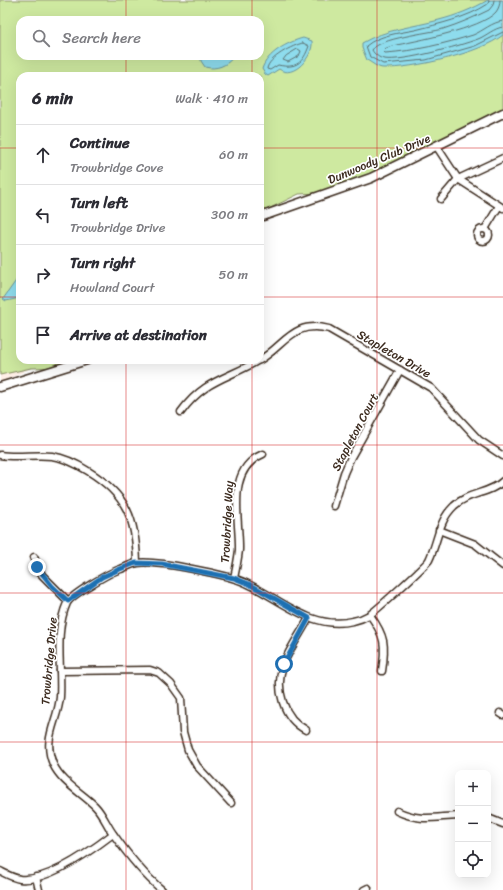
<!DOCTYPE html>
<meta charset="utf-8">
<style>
body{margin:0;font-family:Sriracha,sans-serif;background:#f2f2f3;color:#2b2b33}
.controls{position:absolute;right:12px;bottom:12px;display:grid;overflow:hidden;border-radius:8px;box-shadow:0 4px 16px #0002}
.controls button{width:36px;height:36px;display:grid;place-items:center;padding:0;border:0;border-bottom:1px solid #e1e1e2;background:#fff;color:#2b2b33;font:20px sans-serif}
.stop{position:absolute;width:12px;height:12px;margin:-9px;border:3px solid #1f6fb2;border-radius:50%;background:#fff}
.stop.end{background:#1f6fb2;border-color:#fff;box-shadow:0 1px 4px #0008}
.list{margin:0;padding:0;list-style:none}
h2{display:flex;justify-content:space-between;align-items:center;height:52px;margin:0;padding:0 16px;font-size:17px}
h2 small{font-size:13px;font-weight:400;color:#7c7c81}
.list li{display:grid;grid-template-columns:26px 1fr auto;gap:12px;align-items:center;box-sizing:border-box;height:60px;padding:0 16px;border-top:1px solid #e1e1e2}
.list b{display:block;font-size:15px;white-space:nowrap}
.list p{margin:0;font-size:13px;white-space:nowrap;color:#7c7c81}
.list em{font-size:13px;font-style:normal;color:#7c7c81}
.icon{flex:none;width:22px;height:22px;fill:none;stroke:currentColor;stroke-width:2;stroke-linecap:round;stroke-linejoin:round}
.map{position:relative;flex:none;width:503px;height:890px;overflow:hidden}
.search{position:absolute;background:#fff;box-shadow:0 4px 16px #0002;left:16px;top:16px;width:248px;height:44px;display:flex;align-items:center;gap:10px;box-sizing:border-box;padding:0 14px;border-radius:12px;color:#7c7c81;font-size:15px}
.panel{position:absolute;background:#fff;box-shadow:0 4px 16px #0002;left:16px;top:72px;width:248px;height:292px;border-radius:12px}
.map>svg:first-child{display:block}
</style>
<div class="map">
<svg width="503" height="890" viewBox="0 0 503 890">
<rect width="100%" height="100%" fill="#fff"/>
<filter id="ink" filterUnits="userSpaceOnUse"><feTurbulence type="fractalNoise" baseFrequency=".025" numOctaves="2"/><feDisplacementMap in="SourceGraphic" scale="8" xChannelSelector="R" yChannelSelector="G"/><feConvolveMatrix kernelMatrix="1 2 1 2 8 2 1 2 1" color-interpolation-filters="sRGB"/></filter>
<g filter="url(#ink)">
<!-- built -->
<polygon fill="#ffefe7" points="31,368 0,383 0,375"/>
<!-- green -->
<path fill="#cee9a0" stroke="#848a5f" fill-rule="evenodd" d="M0,0H503V110L339,192L299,194L260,213V76H20V360H86L67,367L31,368L0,375ZM20,20H260V56H20Z"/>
<!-- water -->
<g fill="#8edced" stroke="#6d959a">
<path d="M488,0H503V35C481,53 412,69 383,68C378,68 372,63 367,60L362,48V43C386,29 413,27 439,20C455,16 473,9 488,0Z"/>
<path d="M303,38L312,41C314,56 293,80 279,69L268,76L265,74L262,69C267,53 288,42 303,38Z"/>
<path d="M201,56H234C227,66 216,70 205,67L201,61Z"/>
<polygon points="20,275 20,298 6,301 3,299"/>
</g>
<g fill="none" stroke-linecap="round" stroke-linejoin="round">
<!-- shore -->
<g stroke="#5c7171" stroke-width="1">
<path d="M489,0L488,4C467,18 439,24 415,30C399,33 379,35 366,46L370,57L383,64L426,60L475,46L503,32"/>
<path d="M494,0L493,5L489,10C475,17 459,24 443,29C429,33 379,38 372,50C374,54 379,58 384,59C403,62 459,46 478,39C486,36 494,28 503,27"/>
<path d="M500,0C500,4 499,8 496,12C481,29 415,41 392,46L384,49L383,51L385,53C415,51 444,44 473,35C483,31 492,22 503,21"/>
<path d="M303,43L309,46C303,63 296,69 278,65L270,70L267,69C268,58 293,45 303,43Z"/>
<polygon points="298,49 301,51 299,56 288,62 283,60 286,56"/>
</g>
<!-- street casing -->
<g stroke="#3b2a1e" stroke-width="9">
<g id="street">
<polyline points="437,147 458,179 503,208"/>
<polyline points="441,199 458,179 503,158"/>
<circle cx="483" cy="235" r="6"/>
<polyline points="485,229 499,206"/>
<path d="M260,360C286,344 293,320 329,329L431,388L479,440L503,456"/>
<path d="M181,412C205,379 228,379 259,360"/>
<path d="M0,455C17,458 34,454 52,456C65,458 77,464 88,471C127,495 136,519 137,563"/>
<polyline points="334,506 344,473 351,457 400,370"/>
<polyline points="439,530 475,544 503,566"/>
<polyline points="34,557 42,575 68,601"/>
<path d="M234,578C236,569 238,559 239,550C240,518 225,470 263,454"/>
<path d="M370,615C385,636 386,645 382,671"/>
<polyline points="60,671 150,670 159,673 171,684 181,698 183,732 188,750 197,766 231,803"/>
<polyline points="500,713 503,715"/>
<path d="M306,730C283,718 275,689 283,665C289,649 301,633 309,618"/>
<path d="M397,811C420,822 434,817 458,816"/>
<polyline points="488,818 503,824"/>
<path d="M0,871C6,874 13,878 20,879C47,882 92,850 113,834"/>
<polyline points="36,877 39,890"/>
<path d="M162,890C143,874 128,855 114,835C107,826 103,814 95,806C81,792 62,783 53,764C42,739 58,721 60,697C62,667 54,632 67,603C71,595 110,572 121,569C126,567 132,564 137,563C156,560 229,575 246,583C281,599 312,631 353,621C358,620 364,618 369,615C375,612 426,565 429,560C438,542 438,521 454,506C468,492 490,494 503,481"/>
<polyline points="364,890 368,888"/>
</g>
</g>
<!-- secondary casing -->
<g stroke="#3b2a1e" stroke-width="11">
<g id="secondary">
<polyline points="260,217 371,178 503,113"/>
<polyline points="0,387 87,360"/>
</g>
</g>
<!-- street -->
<use href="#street" stroke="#fff" stroke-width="6"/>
<!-- secondary -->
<use href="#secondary" stroke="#fff" stroke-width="8"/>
</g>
</g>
<g fill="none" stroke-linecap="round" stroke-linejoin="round" filter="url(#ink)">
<!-- route -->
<polyline stroke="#1f6fb2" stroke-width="5" points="37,567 52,586 68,601 102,577 120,569 136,563 162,564 234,578 249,584 309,618 284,664"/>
</g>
<!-- grid -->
<path fill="none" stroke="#d62828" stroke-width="1" stroke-opacity="0.55" d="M126,0V20M252,0V20M377,0V890M126,56V76M252,56V76M0,148H20M260,148H503M0,297H20M260,297H503M126,360V890M252,360V890M0,445H503M0,593H503M0,742H503"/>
<g text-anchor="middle" stroke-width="3.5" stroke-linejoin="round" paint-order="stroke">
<!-- street labels -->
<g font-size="12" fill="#3b2a1e" stroke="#fff">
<text transform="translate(379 159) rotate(-23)" y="4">Dunwoody Club Drive</text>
<text transform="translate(394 354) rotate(30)" y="4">Stapleton Drive</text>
<text transform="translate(355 432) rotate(-62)" y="4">Stapleton Court</text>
<text transform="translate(227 522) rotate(-87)" y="4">Trowbridge Way</text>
<text transform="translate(49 661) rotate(-85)" y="4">Trowbridge Drive</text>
</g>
</g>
</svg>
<div class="controls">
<button>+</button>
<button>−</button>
<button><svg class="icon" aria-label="locate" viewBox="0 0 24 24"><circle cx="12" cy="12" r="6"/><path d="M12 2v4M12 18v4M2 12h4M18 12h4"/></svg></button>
</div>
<div class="stop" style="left:284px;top:664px"></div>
<div class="stop end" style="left:37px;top:567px"></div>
<div class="search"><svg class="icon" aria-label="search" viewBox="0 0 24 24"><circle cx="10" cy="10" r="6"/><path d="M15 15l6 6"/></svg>Search here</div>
<section class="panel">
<h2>6 min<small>Walk · 410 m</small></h2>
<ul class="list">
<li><svg class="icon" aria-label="ahead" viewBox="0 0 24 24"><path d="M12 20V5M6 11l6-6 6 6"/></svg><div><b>Continue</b><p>Trowbridge Cove</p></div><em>60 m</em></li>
<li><svg class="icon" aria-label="left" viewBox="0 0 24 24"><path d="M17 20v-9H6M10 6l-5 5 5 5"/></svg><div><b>Turn left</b><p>Trowbridge Drive</p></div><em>300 m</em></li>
<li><svg class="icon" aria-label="right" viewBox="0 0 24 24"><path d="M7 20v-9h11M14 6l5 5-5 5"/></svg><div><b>Turn right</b><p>Howland Court</p></div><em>50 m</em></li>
<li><svg class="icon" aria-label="arrive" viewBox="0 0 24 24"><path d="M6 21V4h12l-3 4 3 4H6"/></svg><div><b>Arrive at destination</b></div></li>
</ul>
</section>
</div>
